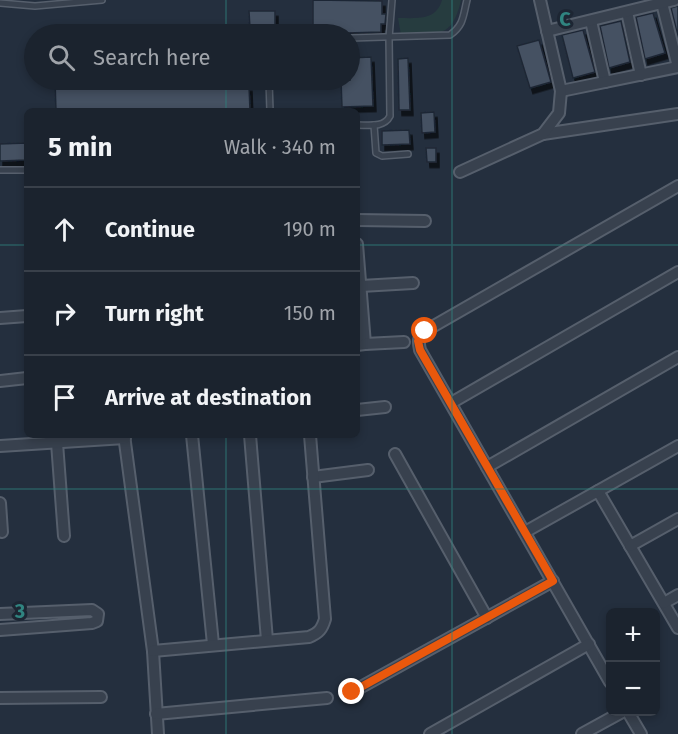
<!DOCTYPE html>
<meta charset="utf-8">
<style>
body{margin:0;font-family:"Fira Sans",sans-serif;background:#242b36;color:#f1f3f6}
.controls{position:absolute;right:18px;bottom:18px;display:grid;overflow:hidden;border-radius:9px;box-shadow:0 3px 9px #0003}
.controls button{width:54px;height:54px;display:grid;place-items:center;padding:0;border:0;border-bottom:2px solid #39404a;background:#1b232e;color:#f1f3f6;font:30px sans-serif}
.stop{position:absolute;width:18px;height:18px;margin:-14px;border:4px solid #ea580c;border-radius:50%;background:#fff}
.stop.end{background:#ea580c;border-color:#fff;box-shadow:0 2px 6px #0008}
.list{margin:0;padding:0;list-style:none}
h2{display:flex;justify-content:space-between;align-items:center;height:78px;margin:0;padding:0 24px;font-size:26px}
h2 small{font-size:20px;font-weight:400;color:#a0a4aa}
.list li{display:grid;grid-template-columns:39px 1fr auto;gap:18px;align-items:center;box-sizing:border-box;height:84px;padding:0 24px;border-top:2px solid #39404a}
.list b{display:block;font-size:22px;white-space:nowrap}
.list em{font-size:20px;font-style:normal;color:#a0a4aa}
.icon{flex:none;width:33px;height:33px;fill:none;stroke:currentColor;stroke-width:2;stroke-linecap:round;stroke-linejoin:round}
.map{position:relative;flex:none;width:678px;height:734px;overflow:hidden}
.search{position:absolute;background:#1b232e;box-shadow:0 3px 9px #0003;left:24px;top:24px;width:336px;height:66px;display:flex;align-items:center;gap:15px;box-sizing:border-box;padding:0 21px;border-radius:33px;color:#a0a4aa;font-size:22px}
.panel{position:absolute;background:#1b232e;box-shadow:0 3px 9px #0003;left:24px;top:108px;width:336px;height:330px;border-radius:9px}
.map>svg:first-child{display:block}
</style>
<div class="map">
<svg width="678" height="734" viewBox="0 0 678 734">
<defs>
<filter id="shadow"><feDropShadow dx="3" dy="5.5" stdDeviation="0" flood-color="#0009"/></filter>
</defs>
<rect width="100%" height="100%" fill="#242f3e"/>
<!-- green -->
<path fill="#263c3f" d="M442,0H461C452,41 436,33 401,35L398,18C417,18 436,21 442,0Z"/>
<!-- building -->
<g fill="#455162" stroke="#1f2835" stroke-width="1.5" filter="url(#shadow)">
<polygon points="313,0 382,1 382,14 386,14 385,24 381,24 381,32 313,34"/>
<polygon points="678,6 678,36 671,8"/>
<polygon points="249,11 275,11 275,28 250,29"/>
<polygon points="653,13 665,53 645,59 636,17"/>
<polygon points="621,21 630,62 609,68 600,26"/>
<polygon points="583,30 595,72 573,78 562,35"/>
<polygon points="539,40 551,82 530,88 517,46"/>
<polygon points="371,57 373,106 342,107 341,80 350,80 350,58"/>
<polygon points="408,58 410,110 399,110 398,59"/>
<polygon points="55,80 218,80 218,86 249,86 250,111 56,111"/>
<polygon points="434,112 435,132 422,133 421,113"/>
<polygon points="409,130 410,144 382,145 382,131"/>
<polygon points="27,143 27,160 0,161 0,144"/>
<polygon points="426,148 436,148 436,162 427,162"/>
</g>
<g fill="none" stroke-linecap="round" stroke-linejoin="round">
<!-- lane casing -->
<g stroke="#565f6c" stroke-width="8">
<g id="lane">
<polyline points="0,3 35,6 102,0"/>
<path d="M350,38L450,35C464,25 463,16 467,0"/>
<polyline points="269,80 270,111"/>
<path d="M357,125C369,125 384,128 390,116L389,38L392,0"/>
<polyline points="374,125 376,153 382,156 408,154"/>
<polyline points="0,170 27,170"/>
</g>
</g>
<!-- street casing -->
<g stroke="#565f6c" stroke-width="14">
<g id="street">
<polyline points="662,3 678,67"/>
<polyline points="627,12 641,75"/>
<polyline points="591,21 605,82"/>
<polyline points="547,31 674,0"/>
<polyline points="561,91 678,67"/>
<polyline points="543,134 678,114"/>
<polyline points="460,172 543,134 559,113 561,91 540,0"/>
<polyline points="357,220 425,221"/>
<polyline points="357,244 365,344 357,345"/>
<polyline points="361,286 413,283"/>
<polyline points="0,318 27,316"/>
<polyline points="365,344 404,342"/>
<polyline points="0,381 27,378"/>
<polyline points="451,403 678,272"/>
<polyline points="357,410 385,407"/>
<polyline points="124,435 153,651 158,734"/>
<polyline points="192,435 213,644"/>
<polyline points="250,435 267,640"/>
<polyline points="57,443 64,536"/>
<polyline points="0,446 125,438"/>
<polyline points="395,454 487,618"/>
<polyline points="487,467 678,357"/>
<polyline points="313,477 368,470"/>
<polyline points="598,491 678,628"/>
<polyline points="0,503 2,532"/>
<polyline points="525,532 678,446"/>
<polyline points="630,546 678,519"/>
<polyline points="664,603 678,595"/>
<polyline points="0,614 92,610 98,614 97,621 92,623 0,630"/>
<path d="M153,651L309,637C319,633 322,629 325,619L310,435"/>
<path d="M610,682L420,350C418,341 418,337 425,331L678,186"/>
<polyline points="352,692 553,581"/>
<polyline points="0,698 101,697"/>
<polyline points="628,712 641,734"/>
<polyline points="156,714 327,698"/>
<polyline points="430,734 589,644"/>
<polyline points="582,734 622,712"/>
</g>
</g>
<!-- lane -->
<use href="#lane" stroke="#38414e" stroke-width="5"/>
<!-- street -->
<use href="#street" stroke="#38414e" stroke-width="10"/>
</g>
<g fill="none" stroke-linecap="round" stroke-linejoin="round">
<!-- route -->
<polyline stroke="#ea580c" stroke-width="8" points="352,692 553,581 420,350 418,341 425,331"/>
</g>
<!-- grid -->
<path fill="none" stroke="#308480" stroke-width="1.5" stroke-opacity="0.55" d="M226,0V34M452,0V734M226,80V111M0,245H27M357,245H678M226,435V734M0,489H678"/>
<g font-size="20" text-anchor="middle" font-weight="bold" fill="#308480" stroke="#1d2633" stroke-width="6" stroke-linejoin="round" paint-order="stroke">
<text x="565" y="26">C</text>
<text x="20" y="618">3</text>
</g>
</svg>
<div class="controls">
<button>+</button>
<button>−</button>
</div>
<div class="stop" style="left:425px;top:331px"></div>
<div class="stop end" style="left:352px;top:692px"></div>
<div class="search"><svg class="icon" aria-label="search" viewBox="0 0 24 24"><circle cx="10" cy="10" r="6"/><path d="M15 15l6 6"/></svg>Search here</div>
<section class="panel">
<h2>5 min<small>Walk · 340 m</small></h2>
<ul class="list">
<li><svg class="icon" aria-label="ahead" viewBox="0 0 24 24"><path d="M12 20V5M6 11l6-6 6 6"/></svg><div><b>Continue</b></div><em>190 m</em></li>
<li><svg class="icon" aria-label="right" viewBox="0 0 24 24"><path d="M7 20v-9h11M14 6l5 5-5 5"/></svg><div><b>Turn right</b></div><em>150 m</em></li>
<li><svg class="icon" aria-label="arrive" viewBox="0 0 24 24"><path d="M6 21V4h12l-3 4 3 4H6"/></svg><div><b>Arrive at destination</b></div></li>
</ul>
</section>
</div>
